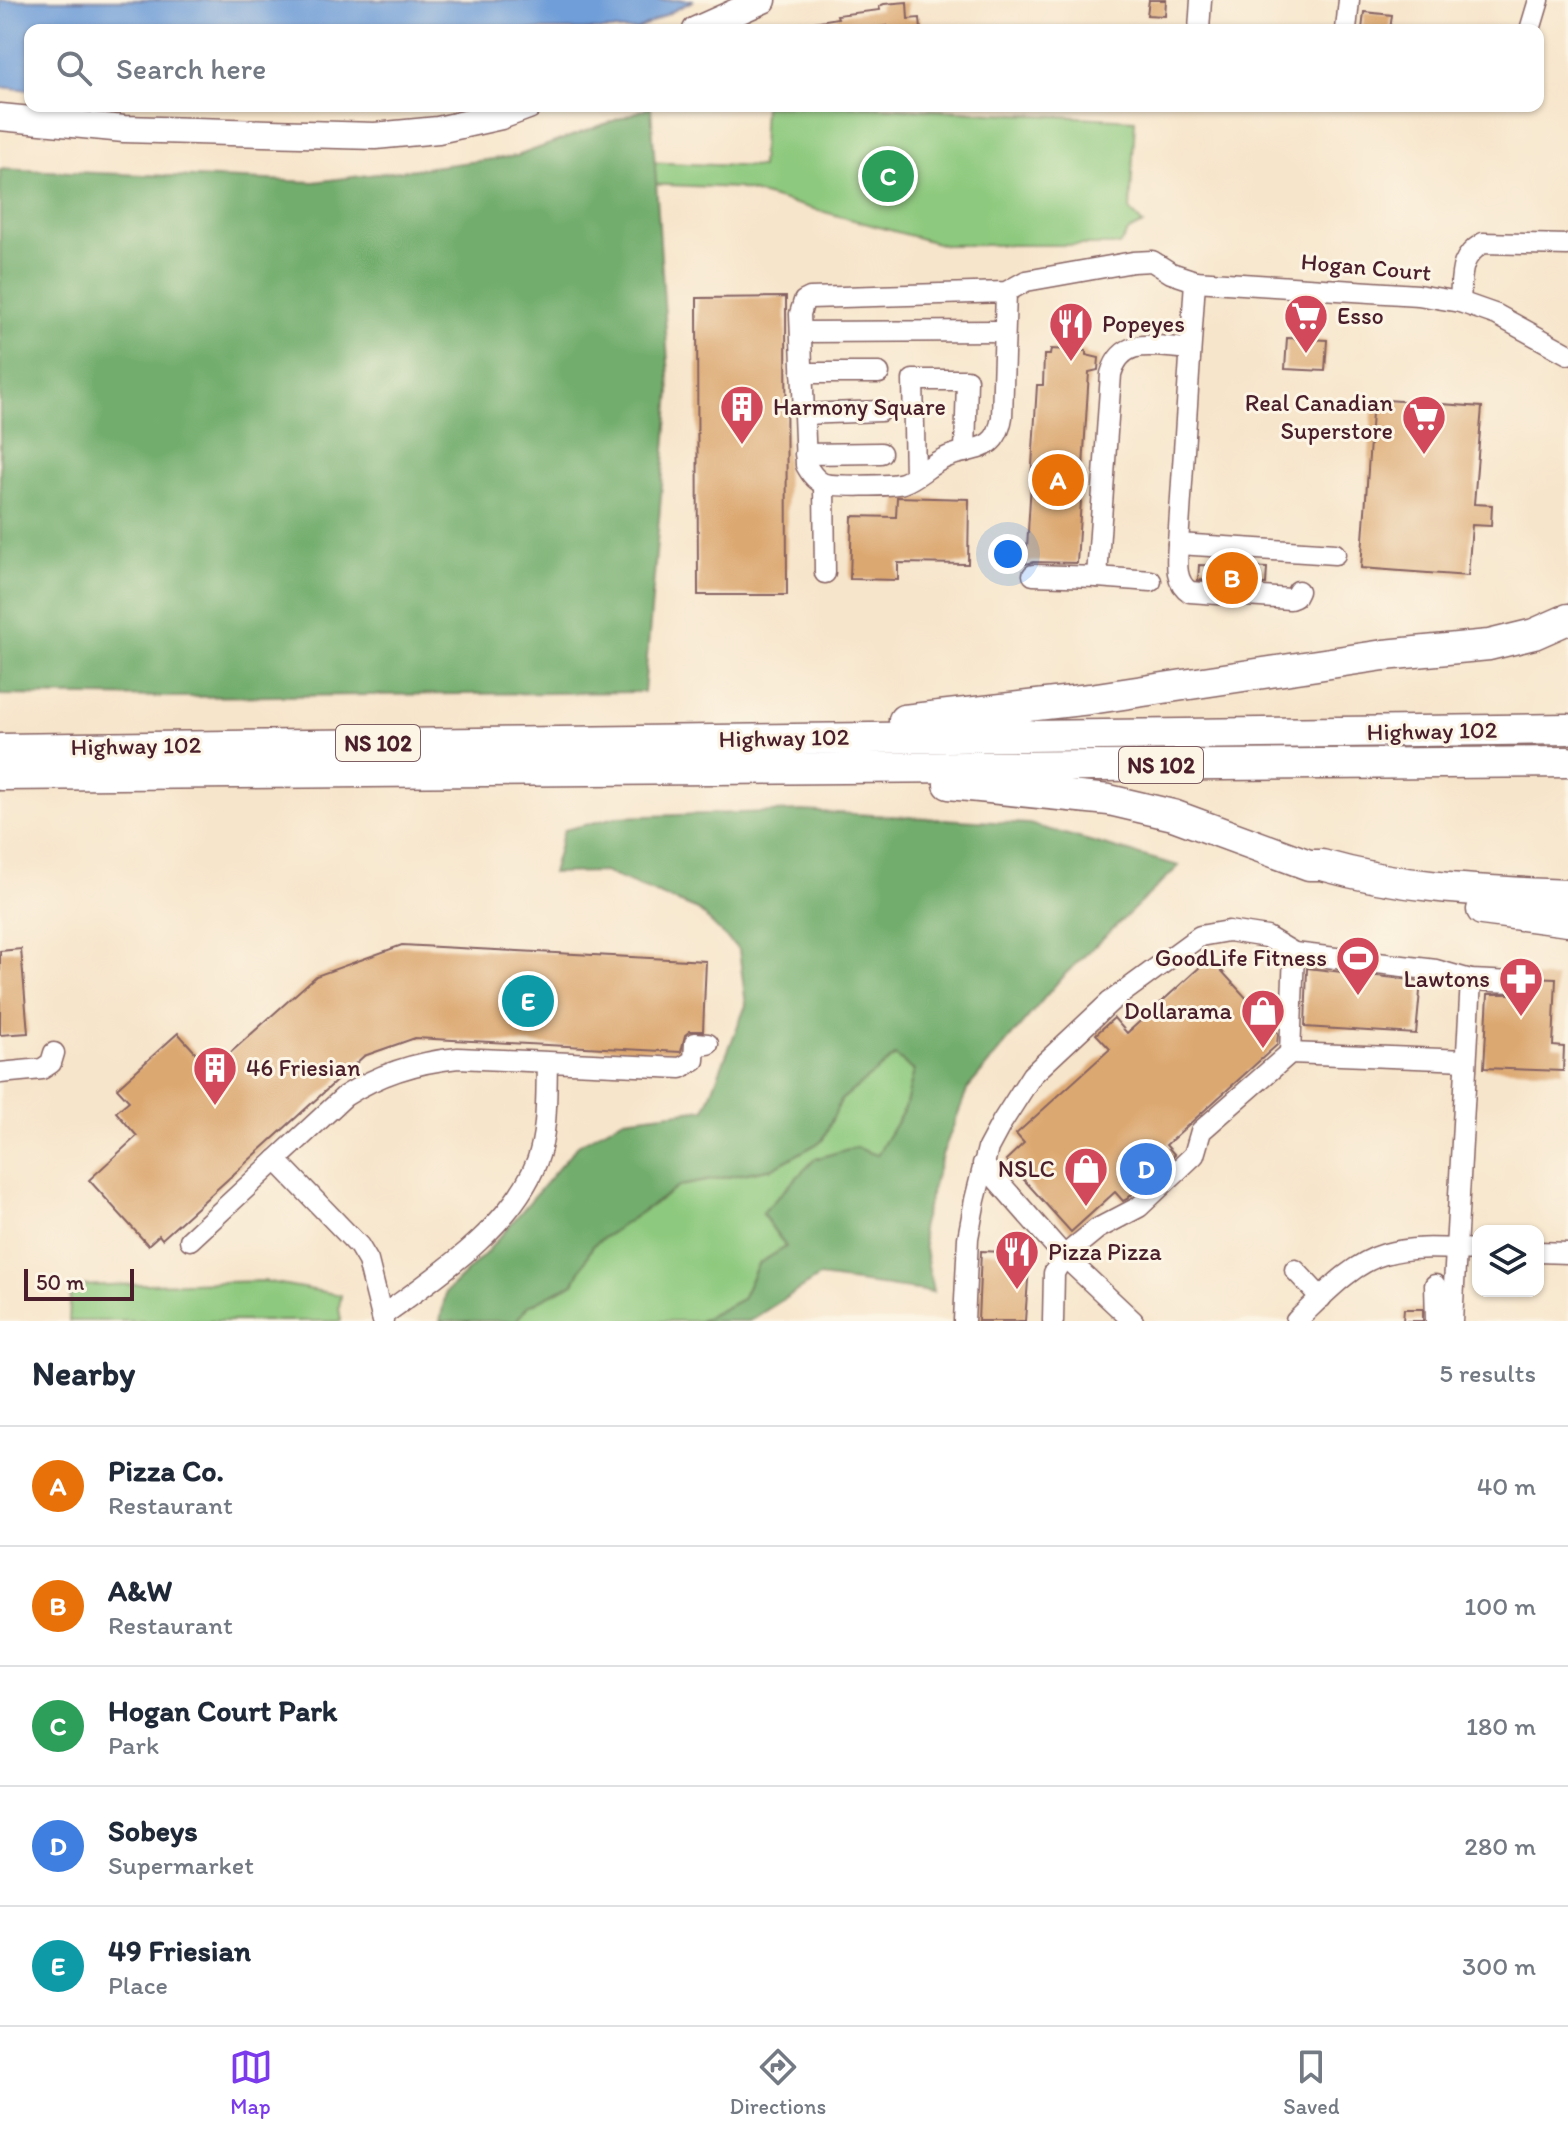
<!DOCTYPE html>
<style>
body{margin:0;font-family:Itim,sans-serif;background:#f6f6f7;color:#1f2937}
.controls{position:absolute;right:24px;bottom:24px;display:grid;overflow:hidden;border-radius:16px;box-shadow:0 2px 6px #0004}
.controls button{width:72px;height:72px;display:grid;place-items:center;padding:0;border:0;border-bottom:2px solid #e0e1e3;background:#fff;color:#1f2937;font:40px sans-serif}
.scale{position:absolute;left:24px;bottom:20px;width:110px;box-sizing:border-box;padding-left:8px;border:4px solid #4a1f2b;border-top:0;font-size:22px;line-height:28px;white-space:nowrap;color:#4a1f2b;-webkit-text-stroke:6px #fcf5e5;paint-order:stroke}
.you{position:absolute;left:1008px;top:554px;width:28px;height:28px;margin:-20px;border:6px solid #fff;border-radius:50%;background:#1a73e8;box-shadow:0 0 0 12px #1a73e833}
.badge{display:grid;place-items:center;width:52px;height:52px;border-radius:50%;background:#7c3aed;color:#fff;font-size:26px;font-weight:700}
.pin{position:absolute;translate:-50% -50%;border:4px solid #fff;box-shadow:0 2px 8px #0006}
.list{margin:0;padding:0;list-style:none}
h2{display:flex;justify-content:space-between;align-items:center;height:104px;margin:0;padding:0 32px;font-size:34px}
h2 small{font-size:26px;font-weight:400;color:#747a83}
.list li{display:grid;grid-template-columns:52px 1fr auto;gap:24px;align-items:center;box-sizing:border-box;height:120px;padding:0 32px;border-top:2px solid #e0e1e3}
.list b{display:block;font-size:30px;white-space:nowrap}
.list p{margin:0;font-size:26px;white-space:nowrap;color:#747a83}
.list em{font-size:26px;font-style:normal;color:#747a83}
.icon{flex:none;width:44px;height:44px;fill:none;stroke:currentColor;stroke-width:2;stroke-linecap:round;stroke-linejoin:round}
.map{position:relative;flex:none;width:1568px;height:1321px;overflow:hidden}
.search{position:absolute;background:#fff;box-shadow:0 2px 6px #0004;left:24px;right:24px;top:24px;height:88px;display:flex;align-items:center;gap:20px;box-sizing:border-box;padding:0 28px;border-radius:16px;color:#747a83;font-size:30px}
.sheet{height:704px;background:#fff}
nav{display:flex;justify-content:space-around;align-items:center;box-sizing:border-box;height:112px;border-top:2px solid #e0e1e3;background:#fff;font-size:22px;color:#747a83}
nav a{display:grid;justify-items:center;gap:4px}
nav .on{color:#7c3aed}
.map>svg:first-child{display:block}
</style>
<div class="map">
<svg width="1568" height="1321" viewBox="0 0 1568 1321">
<rect width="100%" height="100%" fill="#fcf5e5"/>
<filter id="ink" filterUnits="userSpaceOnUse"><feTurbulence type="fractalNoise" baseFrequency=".0125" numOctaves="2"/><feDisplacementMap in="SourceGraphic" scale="16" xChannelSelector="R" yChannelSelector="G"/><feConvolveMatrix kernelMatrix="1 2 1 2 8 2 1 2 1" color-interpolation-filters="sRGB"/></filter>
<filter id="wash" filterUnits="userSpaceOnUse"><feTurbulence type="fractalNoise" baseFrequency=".006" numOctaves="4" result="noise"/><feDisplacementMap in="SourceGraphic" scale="32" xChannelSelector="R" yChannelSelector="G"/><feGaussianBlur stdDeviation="1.8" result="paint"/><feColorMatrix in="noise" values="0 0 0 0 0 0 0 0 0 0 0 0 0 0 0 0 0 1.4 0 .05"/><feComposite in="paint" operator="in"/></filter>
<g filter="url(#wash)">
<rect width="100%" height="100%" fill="#f7e5cb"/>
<!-- green -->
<g fill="#8dc97e" stroke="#6c7454" stroke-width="2">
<polygon points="764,106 861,106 1135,120 1130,211 1143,224 1129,231 1119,245 944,245 737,188 644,184 645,162 761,167"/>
<polygon points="895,1056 914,1071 905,1108 877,1156 762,1214 786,1247 758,1264 742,1299 700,1321 516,1321 528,1306 574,1283 593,1245 680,1186 773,1168 822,1141 841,1100"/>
<polygon points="264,1281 341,1295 339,1308 341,1321 69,1321 71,1286"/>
</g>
<!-- forest -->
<g fill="#72ad6d" stroke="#5e664c" stroke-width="2">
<polygon points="651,107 670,392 644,692 177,697 0,695 0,169 314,182 517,156"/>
<polygon points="802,811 1029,824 1179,866 1062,977 968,1088 942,1155 921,1228 933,1292 819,1277 749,1321 700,1321 742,1299 758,1264 786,1247 762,1213 815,1159 855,1147 877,1155 905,1108 914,1071 895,1056 841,1100 822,1141 773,1168 680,1186 593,1245 574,1283 528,1306 516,1321 440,1321 446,1292 486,1253 578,1145 624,1119 705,1109 746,1005 739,950 698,910 604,872 552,873 564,830 616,817"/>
</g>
<!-- water -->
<polygon fill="#709ed8" stroke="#5d5e82" stroke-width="2" points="0,0 694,0 637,30 30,30 30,90 0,87"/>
<g id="blocks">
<!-- building -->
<g fill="#dca871">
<polygon points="1149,0 1166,0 1165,16 1147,15"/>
<polygon points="907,2 908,19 920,18 921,30 887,30 887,26 860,30 807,30 807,23 838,18 837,15 880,10 879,6 884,4"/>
<polygon points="1364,12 1392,15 1390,30 1362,30"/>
<polygon points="786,297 787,595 698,595 697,298"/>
<polygon points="1287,338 1327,340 1325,371 1285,369"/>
<polygon points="1051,349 1086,351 1086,355 1099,358 1098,370 1089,372 1077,563 1033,562 1026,564 1037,385 1043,385 1044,355 1050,355"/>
<polygon points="1373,399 1482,407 1474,504 1492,505 1491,526 1472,525 1468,576 1361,568"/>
<polygon points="897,497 969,499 968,564 898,563 898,580 850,579 852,516 896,517"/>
<polygon points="1199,565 1267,568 1266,584 1198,580"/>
<polygon points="402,945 706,961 703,1031 690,1031 685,1035 681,1052 415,1038 364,1056 162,1239 159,1235 148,1245 89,1180 137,1136 116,1112 129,1101 117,1088 178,1033 211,1070 316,976"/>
<polygon points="21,949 28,1033 0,1035 0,951"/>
<polygon points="1210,958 1278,1033 1277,1045 1166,1145 1175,1155 1166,1163 1127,1199 1123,1201 1115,1192 1071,1232 1006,1160 1024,1143 1016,1134 1110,1049 1096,1034 1114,1018 1127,1033"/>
<polygon points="1307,968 1421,981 1416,1034 1305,1027"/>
<polygon points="1528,977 1556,978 1553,1046 1564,1047 1563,1071 1484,1068 1488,994 1518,994 1528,989"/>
<polygon points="981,1251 1030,1253 1025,1321 978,1321"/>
<polygon points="1404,1309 1423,1309 1423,1321 1403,1321"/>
</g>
</g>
</g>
<g filter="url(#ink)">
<use href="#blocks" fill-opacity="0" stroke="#876463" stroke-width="2"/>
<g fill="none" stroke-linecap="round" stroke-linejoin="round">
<!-- minor casing -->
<g stroke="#876463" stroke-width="23">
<g id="minor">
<polyline points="1199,30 1201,0"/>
<polyline points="1346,30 1349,0"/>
<polyline points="1530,30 1539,0"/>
<polyline points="1195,281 1178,544 1335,554"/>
<path d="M1006,292L1002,417C996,454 974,446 947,457C931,463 919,477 903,483C894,486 830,487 822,483C814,479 810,472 806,465L800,314L804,301L810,298L1006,292L1026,281L1133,262L1152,261L1171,273L1195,281L1418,295L1460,302L1497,315L1568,354"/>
<path d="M1460,302C1462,276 1458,258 1483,243L1568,245"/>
<polyline points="801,332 1003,331"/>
<polyline points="802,373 879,373"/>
<polyline points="804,414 881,411"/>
<polyline points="805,454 881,453"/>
<polyline points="915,475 913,380 967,380 965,452"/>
<polyline points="824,485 825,573"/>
<path d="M1178,544C1177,561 1174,582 1190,592L1290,599L1295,597L1298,591"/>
<path d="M1033,575L1097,577L1111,374C1122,335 1155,347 1189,349"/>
<polyline points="1097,577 1151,581"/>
<polyline points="1290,1053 1294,953"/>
<polyline points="0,1073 42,1069 51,1063 54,1053"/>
<polyline points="276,1160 359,1246 368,1261 383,1321"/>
<polyline points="983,1164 1064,1256 1133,1321"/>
<path d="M190,1240L345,1096C379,1074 418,1062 458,1058L681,1068L694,1060L695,1043L708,1044"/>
<polyline points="1538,1252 1568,1253"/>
<polyline points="1295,1270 1321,1298"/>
<polyline points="1435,1285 1436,1321"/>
<path d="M382,1316C437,1276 512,1227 537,1161C548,1132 546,1094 547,1063"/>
<polyline points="964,1321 968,1238 975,1200 988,1148 1002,1122 1032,1075 1110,1002 1200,936 1228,931 1267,937 1294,953 1436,970 1471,980 1513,982"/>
<polyline points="1053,1321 1054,1273 1064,1256 1097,1229 1139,1207 1194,1155 1201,1131 1290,1053 1466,1060"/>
<path d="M1296,1321C1322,1297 1350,1264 1385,1254C1414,1245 1448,1249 1478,1250"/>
<polyline points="1452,1321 1471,980"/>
</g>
</g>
<!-- major casing -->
<g stroke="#876463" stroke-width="29">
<g id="major">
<polyline points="696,30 763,0"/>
<polyline points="0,117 124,129 375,136 438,130 501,116 528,106"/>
</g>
</g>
<!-- highway casing -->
<g stroke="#876463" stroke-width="33">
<g id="highway">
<polyline points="904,720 1090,699 1384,655 1489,645 1534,634 1568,619"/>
<polyline points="0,749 1568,729"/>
<polyline points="0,775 1568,762"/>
<path d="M949,784L1109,800L1173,815L1309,865H1322C1406,889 1481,891 1568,895"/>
<polyline points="1482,910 1568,921"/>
</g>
</g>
<!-- minor -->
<use href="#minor" stroke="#fff" stroke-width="20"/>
<!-- major -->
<use href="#major" stroke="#fff" stroke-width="26"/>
<!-- highway -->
<use href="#highway" stroke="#fff" stroke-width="30"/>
</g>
</g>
<!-- icons -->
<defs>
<g id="supermarket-pin" transform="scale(2.3)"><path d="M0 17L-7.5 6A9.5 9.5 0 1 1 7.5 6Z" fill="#d1495b" stroke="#fcf5e5"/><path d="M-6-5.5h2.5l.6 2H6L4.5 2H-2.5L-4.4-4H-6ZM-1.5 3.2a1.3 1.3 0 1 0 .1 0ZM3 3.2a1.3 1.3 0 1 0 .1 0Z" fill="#fff"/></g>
<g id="restaurant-pin" transform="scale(2.3)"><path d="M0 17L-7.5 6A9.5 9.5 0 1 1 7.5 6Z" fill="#d1495b" stroke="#fcf5e5"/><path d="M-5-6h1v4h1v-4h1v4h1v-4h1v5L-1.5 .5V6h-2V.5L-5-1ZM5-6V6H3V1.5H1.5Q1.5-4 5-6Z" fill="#fff"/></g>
<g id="building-pin" transform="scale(2.3)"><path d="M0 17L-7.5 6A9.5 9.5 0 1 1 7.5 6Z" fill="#d1495b" stroke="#fcf5e5"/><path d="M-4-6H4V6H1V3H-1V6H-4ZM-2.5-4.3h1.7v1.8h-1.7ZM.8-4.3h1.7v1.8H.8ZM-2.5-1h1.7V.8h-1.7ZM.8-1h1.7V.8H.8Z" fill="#fff"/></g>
<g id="stadium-pin" transform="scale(2.3)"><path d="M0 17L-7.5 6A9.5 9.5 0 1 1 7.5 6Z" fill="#d1495b" stroke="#fcf5e5"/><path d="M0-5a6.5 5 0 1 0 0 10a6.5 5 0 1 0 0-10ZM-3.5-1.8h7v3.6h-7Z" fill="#fff"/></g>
<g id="pharmacy-pin" transform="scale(2.3)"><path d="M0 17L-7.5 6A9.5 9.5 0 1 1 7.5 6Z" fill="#d1495b" stroke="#fcf5e5"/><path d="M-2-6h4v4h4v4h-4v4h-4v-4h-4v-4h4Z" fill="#fff"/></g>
<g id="shop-pin" transform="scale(2.3)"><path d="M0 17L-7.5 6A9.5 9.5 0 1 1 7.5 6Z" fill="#d1495b" stroke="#fcf5e5"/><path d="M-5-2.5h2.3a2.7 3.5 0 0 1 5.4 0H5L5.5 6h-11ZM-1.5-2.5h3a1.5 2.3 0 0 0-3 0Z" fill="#fff"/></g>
</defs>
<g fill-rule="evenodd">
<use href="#supermarket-pin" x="1306" y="316"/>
<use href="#restaurant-pin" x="1071" y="324"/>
<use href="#building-pin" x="742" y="407"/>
<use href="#supermarket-pin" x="1424" y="417"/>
<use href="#stadium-pin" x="1358" y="958"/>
<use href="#pharmacy-pin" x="1521" y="979"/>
<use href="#shop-pin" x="1263" y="1011"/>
<use href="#building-pin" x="215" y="1068"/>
<use href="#shop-pin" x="1086" y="1169"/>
<use href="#restaurant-pin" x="1017" y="1252"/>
</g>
<g text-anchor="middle" stroke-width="6" stroke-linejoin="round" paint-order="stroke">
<!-- shield labels -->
<g fill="#fcf5e5" stroke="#7f5f63" stroke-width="2">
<rect x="336" y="725" width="84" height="36" rx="6"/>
<rect x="1119" y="747" width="84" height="36" rx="6"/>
</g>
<g font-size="22" font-weight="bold" fill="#4a1f2b">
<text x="378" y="751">NS 102</text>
<text x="1161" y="773">NS 102</text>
</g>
<!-- street labels -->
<g font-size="24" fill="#4a1f2b" stroke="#fcf5e5">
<text transform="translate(1366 267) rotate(5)" y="8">Hogan Court</text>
<text transform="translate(1432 731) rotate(-1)" y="8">Highway 102</text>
<text transform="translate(784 738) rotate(-1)" y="8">Highway 102</text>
<text transform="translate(136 746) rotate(-1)" y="8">Highway 102</text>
</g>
<!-- poi labels -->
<g font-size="24" fill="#4a1f2b" stroke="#fcf5e5" text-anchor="start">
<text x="1337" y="324">Esso</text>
<text x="1102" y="332">Popeyes</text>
<text x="1393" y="411" text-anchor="end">Real Canadian<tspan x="1393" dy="28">Superstore</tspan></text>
<text x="773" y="415">Harmony Square</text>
<text x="1327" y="966" text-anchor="end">GoodLife Fitness</text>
<text x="1490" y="987" text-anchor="end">Lawtons</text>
<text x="1232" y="1019" text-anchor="end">Dollarama</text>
<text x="246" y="1076">46 Friesian</text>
<text x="1055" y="1177" text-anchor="end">NSLC</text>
<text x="1048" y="1260">Pizza Pizza</text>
</g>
</g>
</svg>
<div class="controls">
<button><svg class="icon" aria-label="layers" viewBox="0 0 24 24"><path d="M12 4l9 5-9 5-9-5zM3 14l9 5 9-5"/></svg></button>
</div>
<div class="scale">50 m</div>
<div class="you"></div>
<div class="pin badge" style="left:1058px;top:480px;background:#e8710a">A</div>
<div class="pin badge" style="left:1232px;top:578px;background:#e8710a">B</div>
<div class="pin badge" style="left:888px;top:176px;background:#2e9e5b">C</div>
<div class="pin badge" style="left:1146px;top:1169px;background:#3f7fe0">D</div>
<div class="pin badge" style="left:528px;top:1001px;background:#0f9aa8">E</div>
<div class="search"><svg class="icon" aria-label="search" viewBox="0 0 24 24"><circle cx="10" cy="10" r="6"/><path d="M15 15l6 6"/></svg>Search here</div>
</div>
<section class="sheet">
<h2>Nearby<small>5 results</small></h2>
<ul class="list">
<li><span class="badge" style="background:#e8710a">A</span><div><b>Pizza Co.</b><p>Restaurant</p></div><em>40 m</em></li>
<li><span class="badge" style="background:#e8710a">B</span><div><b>A&amp;W</b><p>Restaurant</p></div><em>100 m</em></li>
<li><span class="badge" style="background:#2e9e5b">C</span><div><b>Hogan Court Park</b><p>Park</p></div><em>180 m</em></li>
<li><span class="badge" style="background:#3f7fe0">D</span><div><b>Sobeys</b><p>Supermarket</p></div><em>280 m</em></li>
<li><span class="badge" style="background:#0f9aa8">E</span><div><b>49 Friesian</b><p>Place</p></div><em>300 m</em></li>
</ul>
</section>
<nav>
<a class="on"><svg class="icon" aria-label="map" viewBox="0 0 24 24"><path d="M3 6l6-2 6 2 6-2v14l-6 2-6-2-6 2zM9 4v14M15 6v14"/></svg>Map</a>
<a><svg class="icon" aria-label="directions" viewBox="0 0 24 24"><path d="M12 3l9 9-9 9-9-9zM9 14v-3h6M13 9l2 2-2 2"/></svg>Directions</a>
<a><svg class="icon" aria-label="saved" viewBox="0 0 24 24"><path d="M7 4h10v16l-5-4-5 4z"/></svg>Saved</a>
</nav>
